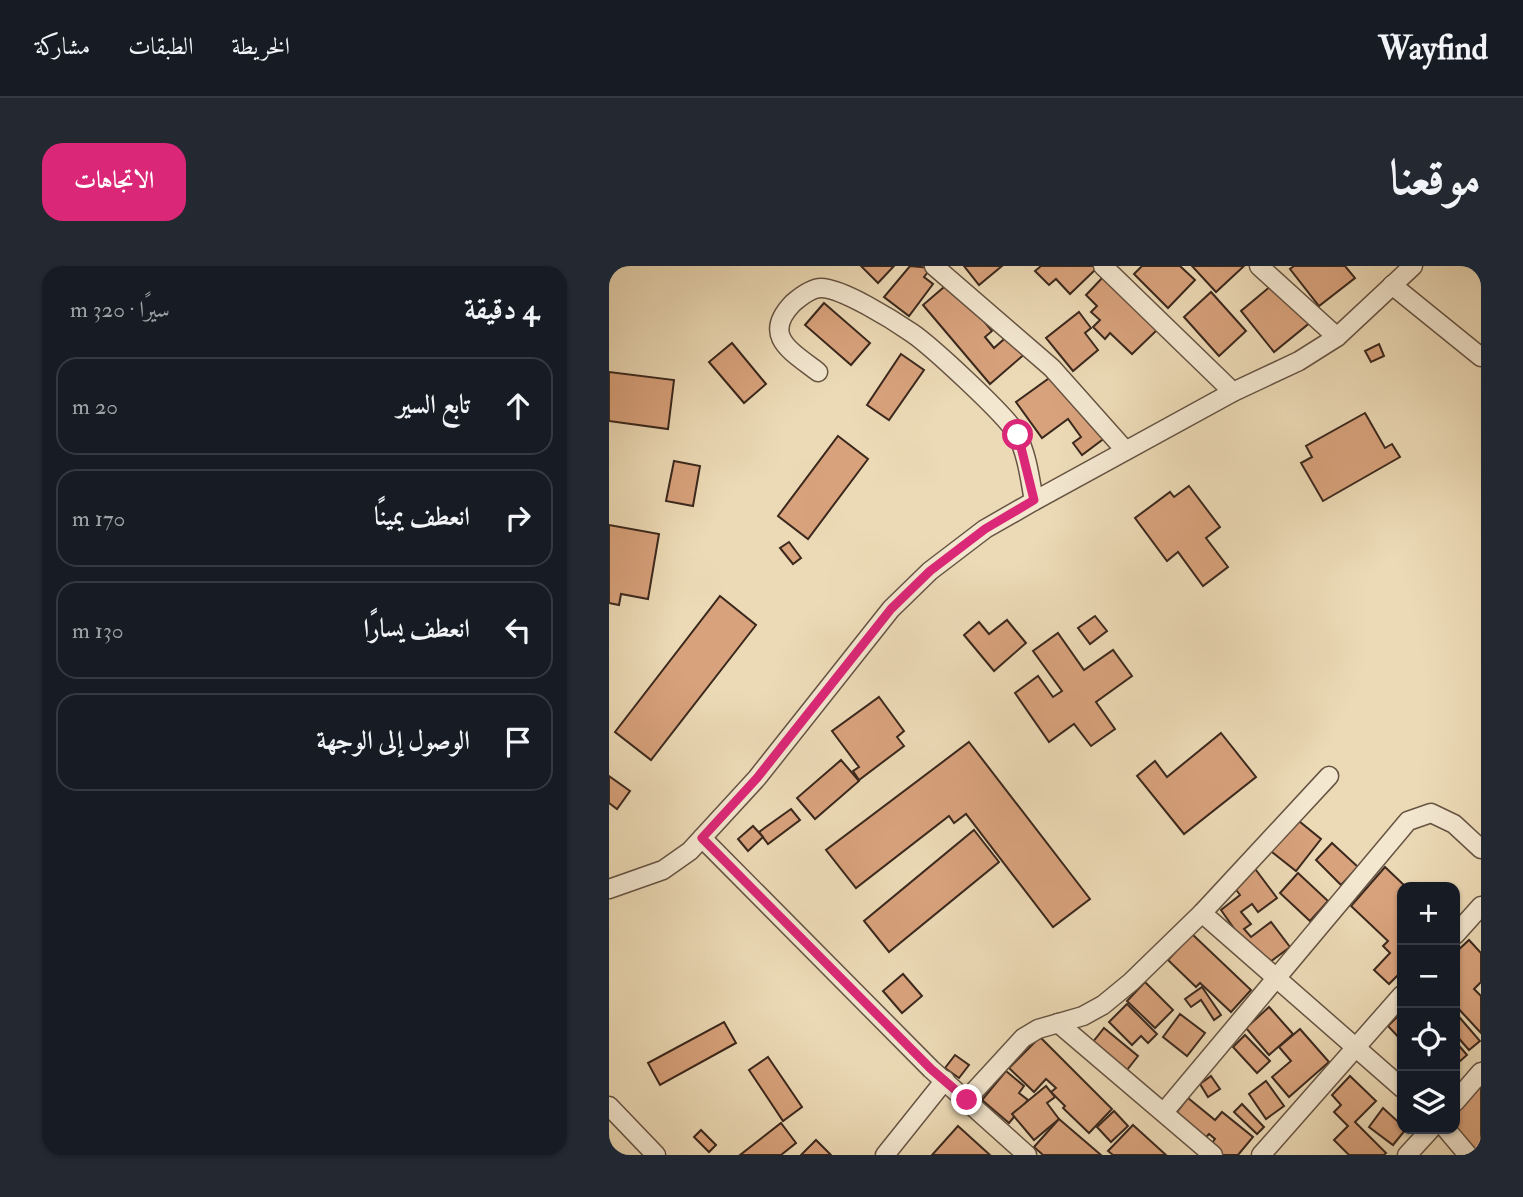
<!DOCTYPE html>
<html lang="ar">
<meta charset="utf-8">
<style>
body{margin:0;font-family:"IM FELL Double Pica",Amiri,serif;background:#242831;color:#f1f3f6;direction:rtl}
.controls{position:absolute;right:21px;bottom:21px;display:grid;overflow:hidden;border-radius:14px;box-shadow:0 2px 5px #0004}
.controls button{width:63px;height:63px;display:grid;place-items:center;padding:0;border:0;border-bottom:2px solid #363941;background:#171b24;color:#f1f3f6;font:35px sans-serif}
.stop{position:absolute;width:21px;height:21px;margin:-16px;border:5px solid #db2777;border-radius:50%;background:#fff}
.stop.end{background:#db2777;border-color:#fff;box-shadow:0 2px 7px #0008}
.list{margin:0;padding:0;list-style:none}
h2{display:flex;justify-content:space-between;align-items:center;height:91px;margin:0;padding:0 28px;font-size:30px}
h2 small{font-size:23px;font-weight:400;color:#9ea1a6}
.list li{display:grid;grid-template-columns:46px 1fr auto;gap:21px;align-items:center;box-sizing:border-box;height:98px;margin:0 14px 14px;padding:0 14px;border:2px solid #363941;border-radius:21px}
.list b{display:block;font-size:26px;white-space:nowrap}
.list em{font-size:23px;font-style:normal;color:#9ea1a6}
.icon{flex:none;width:38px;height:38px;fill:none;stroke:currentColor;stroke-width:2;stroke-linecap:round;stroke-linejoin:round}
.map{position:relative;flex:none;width:872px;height:889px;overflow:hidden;direction:ltr;border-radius:21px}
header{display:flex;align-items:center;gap:42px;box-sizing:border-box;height:98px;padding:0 35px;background:#171b24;border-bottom:2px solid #363941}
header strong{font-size:33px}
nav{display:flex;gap:38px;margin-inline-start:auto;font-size:24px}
.intro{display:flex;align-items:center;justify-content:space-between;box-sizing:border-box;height:168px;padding:0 42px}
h1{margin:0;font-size:49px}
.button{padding:18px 32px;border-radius:21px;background:#db2777;color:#fff;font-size:24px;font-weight:700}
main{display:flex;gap:42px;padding:0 42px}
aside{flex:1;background:#171b24;border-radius:21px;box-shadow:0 2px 5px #0004}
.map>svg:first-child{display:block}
</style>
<header>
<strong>Wayfind</strong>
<nav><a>الخريطة</a><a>الطبقات</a><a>مشاركة</a></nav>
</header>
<div class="intro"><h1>موقعنا</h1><a class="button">الاتجاهات</a></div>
<main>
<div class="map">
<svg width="872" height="889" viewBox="0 0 872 889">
<rect width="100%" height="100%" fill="#ecdab6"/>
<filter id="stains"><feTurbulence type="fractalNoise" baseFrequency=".00286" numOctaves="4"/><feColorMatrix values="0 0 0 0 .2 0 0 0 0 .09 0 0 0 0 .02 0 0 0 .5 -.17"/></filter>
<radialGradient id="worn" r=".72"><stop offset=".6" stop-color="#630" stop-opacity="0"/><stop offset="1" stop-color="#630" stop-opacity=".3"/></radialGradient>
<!-- building -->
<g fill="#d8a27c" stroke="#3b281d" stroke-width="2">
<polygon points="252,0 285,0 269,17"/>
<polygon points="301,0 322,2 315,11 324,18 300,50 275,31"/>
<polygon points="355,0 393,0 370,19"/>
<polygon points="432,0 484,0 487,3 461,28 447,13 440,19 426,5"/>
<polygon points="533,0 571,0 586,14 559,42 525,8"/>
<polygon points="583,0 635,0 607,26"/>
<polygon points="685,0 736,0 746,12 710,40 681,3"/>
<polygon points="495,10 548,64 523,88 501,67 496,73 484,61 491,54 482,46 488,40 477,29"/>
<polygon points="669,14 703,55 665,86 632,45"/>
<polygon points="342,15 383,65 376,71 385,82 402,67 418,86 381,118 314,39"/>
<polygon points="602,26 637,65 610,90 575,51"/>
<polygon points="215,37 261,77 242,99 196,59"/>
<polygon points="470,46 482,62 476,67 489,84 464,105 437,72"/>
<polygon points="123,77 157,118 135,137 100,96"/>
<polygon points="770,78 775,90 762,96 756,85"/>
<polygon points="292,88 315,104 280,154 258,139"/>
<polygon points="0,106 65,114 59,163 0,155"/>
<polygon points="446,108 482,159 490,153 501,168 473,189 464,177 472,171 459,153 433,172 407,136"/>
<polygon points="756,147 776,182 783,178 791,191 714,235 692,197 703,191 697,180"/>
<polygon points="229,170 259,193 199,273 169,250"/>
<polygon points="65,195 91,200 84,240 57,235"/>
<polygon points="580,220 611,261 597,272 619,301 594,320 569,286 558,295 526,252 561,226 565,231"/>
<polygon points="0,259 50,268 39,333 12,328 10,339 0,337"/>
<polygon points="180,276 192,292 184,298 171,282"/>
<polygon points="111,330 147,359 42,494 6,466"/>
<polygon points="486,350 498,365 481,378 469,362"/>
<polygon points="398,354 417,377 385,405 355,369 370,356 380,368"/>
<polygon points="449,367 475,404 504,384 523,410 487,436 506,463 482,480 465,458 440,476 406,427 429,410 444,431 453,425 424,385"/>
<polygon points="270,431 295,465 288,471 295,480 250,514 244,505 250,501 223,465"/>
<polygon points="612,467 647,511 575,568 528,510 546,495 558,511"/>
<polygon points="360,476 481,633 444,661 357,548 345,557 340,550 247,622 217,584"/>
<polygon points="232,494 250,515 206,553 188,532"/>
<polygon points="0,510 21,525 8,543 0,537"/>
<polygon points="182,543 191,554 159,578 150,566"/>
<polygon points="680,547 712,573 687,605 654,579"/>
<polygon points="144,560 154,571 139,585 129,573"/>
<polygon points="365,564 390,596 280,686 255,655"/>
<polygon points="723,577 749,601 732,619 707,594"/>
<polygon points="644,600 668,632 649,646 643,638 632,646 642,658 635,663 642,671 662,656 681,681 653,702 612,644 631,629 622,617"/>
<polygon points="776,601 797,621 793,621 793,705 780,718 765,704 781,687 774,680 779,675 742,640"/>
<polygon points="689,607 719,635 701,655 671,627"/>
<polygon points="583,668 642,724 622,746 591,717 587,721 559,694"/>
<polygon points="860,674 872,687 872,716 865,723 872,730 872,767 846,739 846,687"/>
<polygon points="294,708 313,730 293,747 274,725"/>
<polygon points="536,716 564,744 546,762 518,735"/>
<polygon points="593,721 612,749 605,754 592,734 582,741 576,733"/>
<polygon points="518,738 548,768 539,777 532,770 523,779 500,756"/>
<polygon points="660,741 684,768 660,789 637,762"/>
<polygon points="793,746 793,775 779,760"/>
<polygon points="571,748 596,767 578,790 554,771"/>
<polygon points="851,752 871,775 860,784 846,768 846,757"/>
<polygon points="115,756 127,777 51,819 39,797"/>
<polygon points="495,762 529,790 514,809 480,781"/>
<polygon points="691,763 720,796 680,831 663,811 682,795 670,781"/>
<polygon points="636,769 661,795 648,807 624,781"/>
<polygon points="431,771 503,843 480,867 454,842 456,840 442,826 447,822 437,813 425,826 400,802"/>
<polygon points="846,775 858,789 850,796 846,790"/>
<polygon points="346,789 360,799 350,812 336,802"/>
<polygon points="159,791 193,841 174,855 140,804"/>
<polygon points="397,805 415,820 410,827 419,834 400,857 373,834"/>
<polygon points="602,810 611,823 599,831 591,818"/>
<polygon points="741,810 767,835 746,856 777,887 775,889 740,889 725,874 739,860 725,846 732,839 723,829"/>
<polygon points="657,815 675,840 657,853 640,828"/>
<polygon points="872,817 872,882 864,888 846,863 846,843"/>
<polygon points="437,820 446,831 438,837 450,853 425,874 403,848"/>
<polygon points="579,832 606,854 613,846 644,871 629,889 600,889 596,886 606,873 600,868 590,879 561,855"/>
<polygon points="633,838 655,861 648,868 625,846"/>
<polygon points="774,842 797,863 784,879 760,861"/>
<polygon points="505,845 519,860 502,876 488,861"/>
<polygon points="450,853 492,889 434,889 425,881"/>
<polygon points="172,857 187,877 172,889 131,889"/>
<polygon points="524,859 557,889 504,889 499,885"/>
<polygon points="349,860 381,889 323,889"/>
<polygon points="92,864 107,879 100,886 85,871"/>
<polygon points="207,874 222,889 192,889"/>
</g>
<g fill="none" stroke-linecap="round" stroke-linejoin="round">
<!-- lane casing -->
<g stroke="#675443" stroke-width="12">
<polyline id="lane" points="870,0 872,3"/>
</g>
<!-- street casing -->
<g stroke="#675443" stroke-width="21">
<g id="street">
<polyline points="325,0 443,102 516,184"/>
<polyline points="494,0 624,126"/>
<polyline points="650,0 728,71"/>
<polyline points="783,19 872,91"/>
<path d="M209,106C182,85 152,70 184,37C191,31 202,22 212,22C233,22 284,54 303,67C322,80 397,149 407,167C418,187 421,213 425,235"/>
<polyline points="93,572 322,803 418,889"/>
<polyline points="0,623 54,604 81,585 148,512 282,343 321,305 376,263 425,235 624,126 690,95 728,71 804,0"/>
<polyline points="593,647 793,822"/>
<polyline points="846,669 872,640"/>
<polyline points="449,757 604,889"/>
<polyline points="358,833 414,772 429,763 474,750 494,739 522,716 593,647 720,510"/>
<polyline points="846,836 872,806"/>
<polyline points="0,840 47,889"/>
<polyline points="555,846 799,555 822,547 845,558 872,583"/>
<polyline points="837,863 859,889"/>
<polyline points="276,889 336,814"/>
<polyline points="652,889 793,729"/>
<polyline points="798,889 822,863"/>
</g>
</g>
<!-- lane -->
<use href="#lane" stroke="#f3e7d0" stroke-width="9"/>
<!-- street -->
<use href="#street" stroke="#f3e7d0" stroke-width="18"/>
</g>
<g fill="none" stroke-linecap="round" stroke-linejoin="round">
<!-- route -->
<polyline stroke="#db2777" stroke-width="9" points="358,834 322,803 93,572 148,512 282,343 321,305 376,263 425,234 409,169"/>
</g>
<rect width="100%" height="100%" filter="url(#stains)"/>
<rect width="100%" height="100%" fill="url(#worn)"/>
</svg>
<div class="controls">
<button>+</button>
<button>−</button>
<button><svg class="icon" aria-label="locate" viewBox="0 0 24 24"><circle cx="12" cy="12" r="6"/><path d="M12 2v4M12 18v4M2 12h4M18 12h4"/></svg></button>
<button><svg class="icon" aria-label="layers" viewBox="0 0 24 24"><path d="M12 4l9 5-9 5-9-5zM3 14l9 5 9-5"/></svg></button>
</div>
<div class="stop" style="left:409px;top:169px"></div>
<div class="stop end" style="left:358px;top:834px"></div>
</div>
<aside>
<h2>4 دقيقة<small>سيرًا · 320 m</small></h2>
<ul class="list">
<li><svg class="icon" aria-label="ahead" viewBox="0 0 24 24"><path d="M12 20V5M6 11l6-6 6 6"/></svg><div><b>تابع السير</b></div><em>20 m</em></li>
<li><svg class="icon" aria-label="right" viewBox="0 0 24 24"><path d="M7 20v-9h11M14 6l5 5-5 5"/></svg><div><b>انعطف يمينًا</b></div><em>170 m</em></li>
<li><svg class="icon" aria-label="left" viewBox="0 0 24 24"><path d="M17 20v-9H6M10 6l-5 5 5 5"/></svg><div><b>انعطف يسارًا</b></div><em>130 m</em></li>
<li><svg class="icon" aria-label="arrive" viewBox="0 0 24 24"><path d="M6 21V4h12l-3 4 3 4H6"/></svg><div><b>الوصول إلى الوجهة</b></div></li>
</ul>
</aside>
</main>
